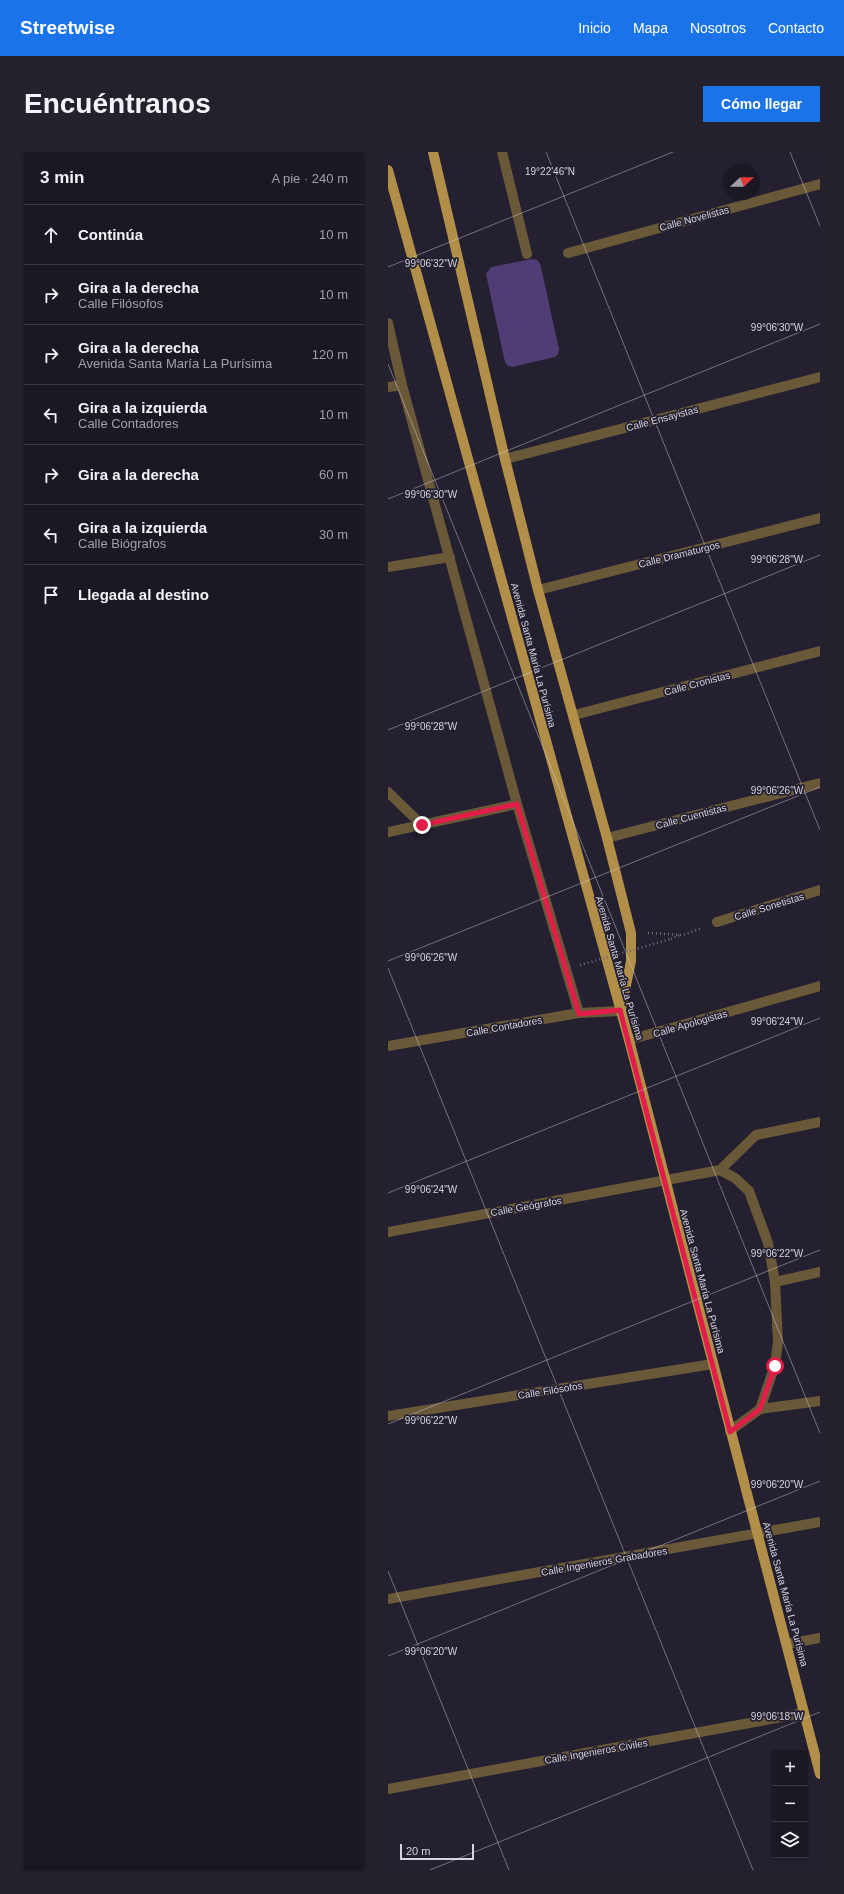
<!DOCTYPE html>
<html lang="es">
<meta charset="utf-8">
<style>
body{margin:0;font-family:Helvetica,sans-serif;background:#24212c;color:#f1f3f6}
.controls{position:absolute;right:12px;bottom:12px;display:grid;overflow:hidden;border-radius:0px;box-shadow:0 1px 3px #0004}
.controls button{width:36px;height:36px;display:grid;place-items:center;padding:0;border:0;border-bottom:1px solid #393741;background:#1b1824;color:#f1f3f6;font:20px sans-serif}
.compass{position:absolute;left:336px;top:12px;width:36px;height:36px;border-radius:50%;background:#1b1824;box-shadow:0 1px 3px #0004;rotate:68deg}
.scale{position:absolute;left:12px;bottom:10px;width:74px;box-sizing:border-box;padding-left:4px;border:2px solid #d6d3de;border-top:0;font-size:11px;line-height:14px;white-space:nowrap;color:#d6d3de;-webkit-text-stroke:3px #242030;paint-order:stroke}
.stop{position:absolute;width:12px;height:12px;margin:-9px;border:3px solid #e11d48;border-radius:50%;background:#fff}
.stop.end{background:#e11d48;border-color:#fff;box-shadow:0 1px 4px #0008}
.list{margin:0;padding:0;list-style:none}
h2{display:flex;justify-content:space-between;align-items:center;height:52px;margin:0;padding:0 16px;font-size:17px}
h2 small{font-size:13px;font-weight:400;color:#a0a0a6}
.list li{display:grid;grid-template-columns:26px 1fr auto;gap:12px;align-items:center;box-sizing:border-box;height:60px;padding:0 16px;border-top:1px solid #393741}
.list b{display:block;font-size:15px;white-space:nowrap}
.list p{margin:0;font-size:13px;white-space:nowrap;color:#a0a0a6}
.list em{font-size:13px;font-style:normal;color:#a0a0a6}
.icon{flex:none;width:22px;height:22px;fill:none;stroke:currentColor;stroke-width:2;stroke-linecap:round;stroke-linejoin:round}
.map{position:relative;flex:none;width:432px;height:1718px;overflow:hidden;border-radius:0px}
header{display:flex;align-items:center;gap:24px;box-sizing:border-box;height:56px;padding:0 20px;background:#1a73e8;color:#fff}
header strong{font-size:19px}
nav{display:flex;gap:22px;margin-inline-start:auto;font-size:14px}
.intro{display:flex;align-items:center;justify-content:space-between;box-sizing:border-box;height:96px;padding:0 24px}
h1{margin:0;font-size:28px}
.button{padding:10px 18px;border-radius:0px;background:#1a73e8;color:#fff;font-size:14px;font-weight:700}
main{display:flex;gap:24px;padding:0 24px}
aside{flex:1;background:#1b1824;border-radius:0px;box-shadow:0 1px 3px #0004}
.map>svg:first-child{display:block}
</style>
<header>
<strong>Streetwise</strong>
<nav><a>Inicio</a><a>Mapa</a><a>Nosotros</a><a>Contacto</a></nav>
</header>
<div class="intro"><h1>Encuéntranos</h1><a class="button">Cómo llegar</a></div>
<main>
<aside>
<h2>3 min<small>A pie · 240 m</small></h2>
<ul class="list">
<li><svg class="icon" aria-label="ahead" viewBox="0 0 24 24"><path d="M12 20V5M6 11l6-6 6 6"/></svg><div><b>Continúa</b></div><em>10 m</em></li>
<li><svg class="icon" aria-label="right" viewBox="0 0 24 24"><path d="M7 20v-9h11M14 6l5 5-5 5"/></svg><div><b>Gira a la derecha</b><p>Calle Filósofos</p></div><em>10 m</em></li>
<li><svg class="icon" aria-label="right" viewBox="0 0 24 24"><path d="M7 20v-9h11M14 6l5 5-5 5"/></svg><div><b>Gira a la derecha</b><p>Avenida Santa María La Purísima</p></div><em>120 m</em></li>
<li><svg class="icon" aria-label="left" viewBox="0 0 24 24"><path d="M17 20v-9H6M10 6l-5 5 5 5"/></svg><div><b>Gira a la izquierda</b><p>Calle Contadores</p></div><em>10 m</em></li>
<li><svg class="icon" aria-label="right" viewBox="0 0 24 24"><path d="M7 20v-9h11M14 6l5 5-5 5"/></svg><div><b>Gira a la derecha</b></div><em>60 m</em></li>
<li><svg class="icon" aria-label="left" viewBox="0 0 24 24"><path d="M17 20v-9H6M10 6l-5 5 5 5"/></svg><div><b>Gira a la izquierda</b><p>Calle Biógrafos</p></div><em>30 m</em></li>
<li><svg class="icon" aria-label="arrive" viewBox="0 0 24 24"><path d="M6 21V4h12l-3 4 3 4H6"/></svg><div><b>Llegada al destino</b></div></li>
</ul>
</aside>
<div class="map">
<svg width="432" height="1718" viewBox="0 0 432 1718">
<rect width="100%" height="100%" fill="#242030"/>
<!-- green -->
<polygon fill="#503d76" points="144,107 149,108 152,111 171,197 170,202 167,205 124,215 120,214 117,210 98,122 103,115"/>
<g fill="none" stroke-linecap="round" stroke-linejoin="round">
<!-- path -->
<g stroke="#716d7b" stroke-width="2.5" stroke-dasharray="1 3" stroke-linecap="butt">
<polyline points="260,781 295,783 314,776"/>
<polyline points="283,787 292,783"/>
</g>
<!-- service -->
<polyline stroke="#6a5939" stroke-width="10" points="0,640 34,673"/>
<!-- pedestrian -->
<g stroke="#6a5939" stroke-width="10">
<polyline points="0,171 14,233 129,652 191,861"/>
<polyline points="387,1130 432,1120"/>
</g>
<!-- minor -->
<g stroke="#6a5939" stroke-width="10">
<polyline points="114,0 139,102"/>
<polyline points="180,101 432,32"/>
<polyline points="0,235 14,233"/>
<polyline points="117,307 432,225"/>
<polyline points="0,415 62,405"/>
<polyline points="150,438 432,366"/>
<polyline points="186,563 432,499"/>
<polyline points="0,680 129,652"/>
<polyline points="219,686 432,631"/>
<polyline points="329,770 432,738"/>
<polyline points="241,888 432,834"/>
<polyline points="0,894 191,861 232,859"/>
<polyline points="332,1018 347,1026 361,1039 380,1091 387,1130 390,1190 387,1213 372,1257"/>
<polyline points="0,1080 332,1018 368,983 432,970"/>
<polyline points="0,1264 325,1212"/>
<polyline points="342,1279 372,1257 432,1249"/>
<polyline points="0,1447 432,1370"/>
<polyline points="399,1492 432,1486"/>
<polyline points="0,1637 416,1561"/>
</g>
<!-- primary -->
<g stroke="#b28f49" stroke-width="10">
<polyline points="45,0 117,307 150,438 219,686 243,781 243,809 233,857"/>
<polyline points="0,18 241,888 432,1622"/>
</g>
<!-- path-bridge -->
<polyline stroke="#716d7b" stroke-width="2.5" stroke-dasharray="1 3" stroke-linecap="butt" points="192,813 283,787"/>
</g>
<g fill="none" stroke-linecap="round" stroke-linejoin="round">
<!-- route -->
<polyline stroke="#e11d48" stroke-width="5" points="34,673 129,652 191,862 232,858 342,1280 372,1257 387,1214"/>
</g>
<!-- ticks -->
<path fill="none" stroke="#d6d3de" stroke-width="1" stroke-opacity="0.45" d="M158,0L432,678M402,0L432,74M0,115L285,0M0,212L432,1281M0,347L432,172M0,578L432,403M0,809L432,635M0,816L365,1718M0,1041L432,866M0,1272L432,1098M0,1419L121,1718M0,1504L432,1329M42,1718L432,1560"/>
<g text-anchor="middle" stroke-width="3.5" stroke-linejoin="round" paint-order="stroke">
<!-- street labels -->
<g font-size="10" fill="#d6d3de" stroke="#242030">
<text transform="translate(306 66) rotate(-15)" y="4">Calle Novelistas</text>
<text transform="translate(274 266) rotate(-15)" y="4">Calle Ensayistas</text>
<text transform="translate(291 402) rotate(-14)" y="4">Calle Dramaturgos</text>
<text transform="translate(146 503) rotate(75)" y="4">Avenida Santa María La Purísima</text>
<text transform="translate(309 531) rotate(-15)" y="4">Calle Cronistas</text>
<text transform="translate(303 664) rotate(-15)" y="4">Calle Cuentistas</text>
<text transform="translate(381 754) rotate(-17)" y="4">Calle Sonetistas</text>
<text transform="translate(232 816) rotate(74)" y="4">Avenida Santa María La Purísima</text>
<text transform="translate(302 871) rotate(-16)" y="4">Calle Apologistas</text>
<text transform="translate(116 874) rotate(-10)" y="4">Calle Contadores</text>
<text transform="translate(138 1054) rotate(-10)" y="4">Calle Geógrafos</text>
<text transform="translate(315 1129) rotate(75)" y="4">Avenida Santa María La Purísima</text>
<text transform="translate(162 1238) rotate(-9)" y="4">Calle Filósofos</text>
<text transform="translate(216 1409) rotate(-10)" y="4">Calle Ingenieros Grabadores</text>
<text transform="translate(398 1442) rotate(75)" y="4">Avenida Santa María La Purísima</text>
<text transform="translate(208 1599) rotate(-10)" y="4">Calle Ingenieros Civiles</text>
</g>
</g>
<g font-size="10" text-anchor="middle" fill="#d6d3de" stroke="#242030" stroke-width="3.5" stroke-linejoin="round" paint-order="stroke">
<text x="162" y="23">19°22'46"N</text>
<text x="43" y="115">99°06'32"W</text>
<text x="389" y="179">99°06'30"W</text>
<text x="43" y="346">99°06'30"W</text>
<text x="389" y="411">99°06'28"W</text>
<text x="43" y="578">99°06'28"W</text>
<text x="389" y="642">99°06'26"W</text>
<text x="43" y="809">99°06'26"W</text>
<text x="389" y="873">99°06'24"W</text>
<text x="43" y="1041">99°06'24"W</text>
<text x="389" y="1105">99°06'22"W</text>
<text x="43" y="1272">99°06'22"W</text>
<text x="389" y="1336">99°06'20"W</text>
<text x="43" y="1503">99°06'20"W</text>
<text x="389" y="1568">99°06'18"W</text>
</g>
</svg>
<div class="controls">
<button>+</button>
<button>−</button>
<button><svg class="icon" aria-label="layers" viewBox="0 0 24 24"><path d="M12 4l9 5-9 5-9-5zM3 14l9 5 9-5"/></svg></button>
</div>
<svg class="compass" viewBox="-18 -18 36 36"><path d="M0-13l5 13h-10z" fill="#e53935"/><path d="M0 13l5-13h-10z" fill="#a0a0a6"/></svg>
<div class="scale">20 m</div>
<div class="stop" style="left:387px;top:1214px"></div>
<div class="stop end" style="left:34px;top:673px"></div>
</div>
</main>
